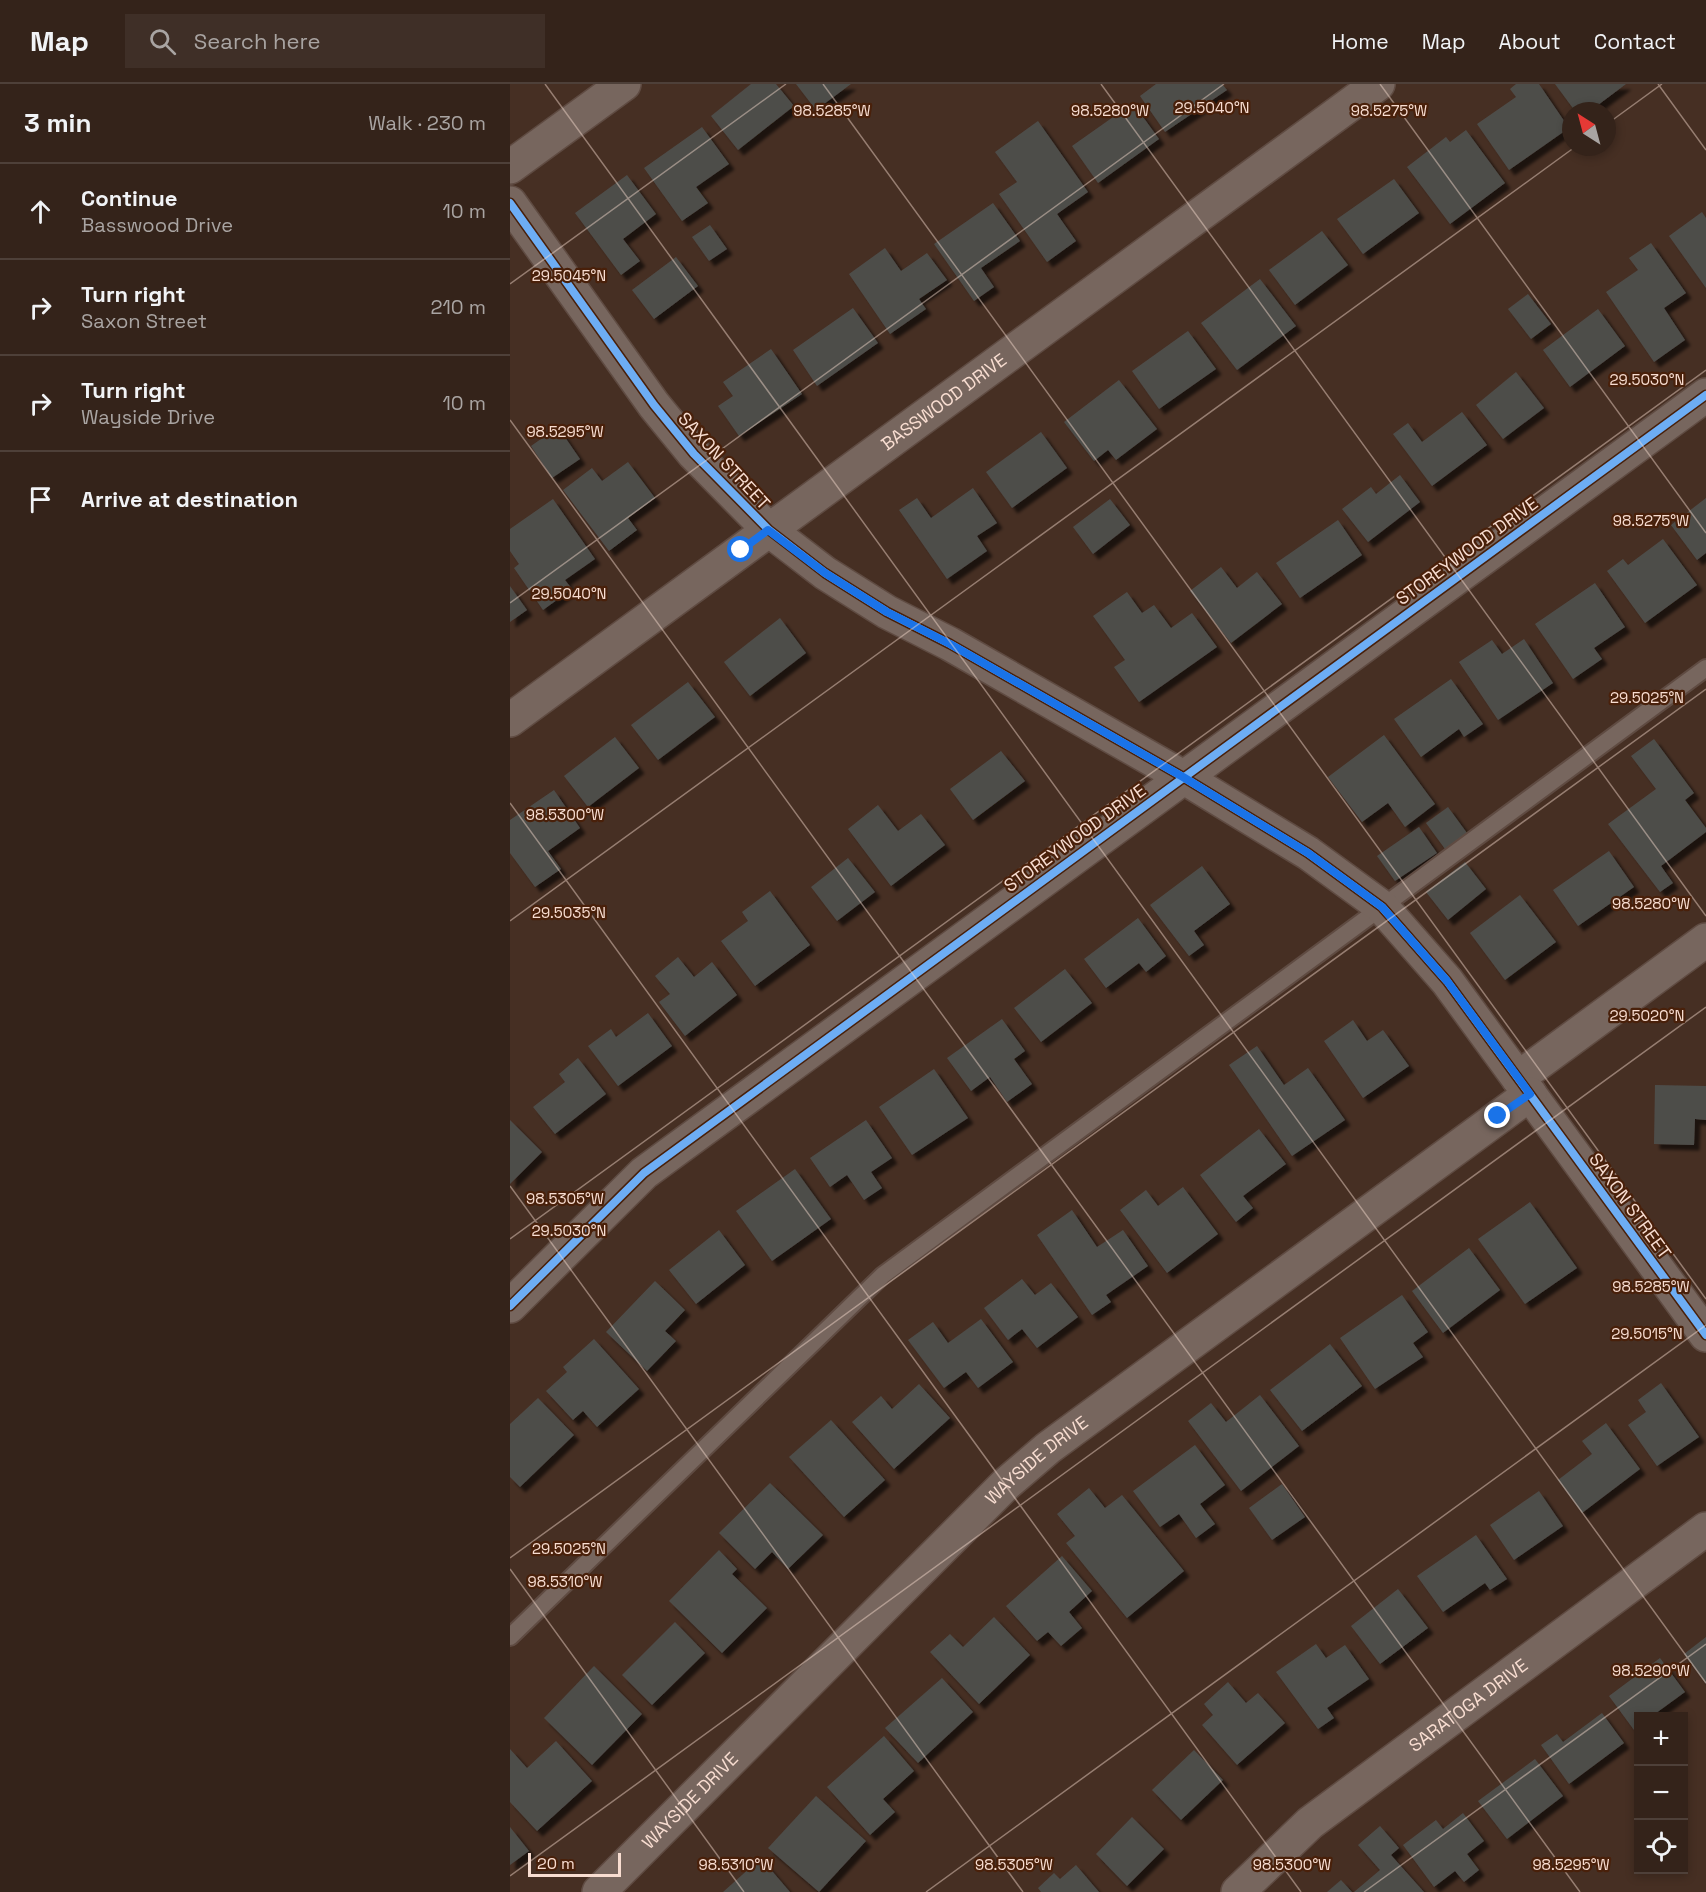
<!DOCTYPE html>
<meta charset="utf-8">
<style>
body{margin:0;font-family:"Space Grotesk",sans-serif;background:#3f2f27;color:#f1f3f6}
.controls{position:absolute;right:18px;bottom:18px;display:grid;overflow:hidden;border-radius:0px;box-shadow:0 3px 9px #0003}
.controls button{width:54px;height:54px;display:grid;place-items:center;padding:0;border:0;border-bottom:2px solid #4e4039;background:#34231a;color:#f1f3f6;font:30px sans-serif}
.compass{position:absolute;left:1052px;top:18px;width:54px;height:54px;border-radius:50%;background:#34231a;box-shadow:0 3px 9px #0003;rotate:324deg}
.scale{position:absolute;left:18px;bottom:15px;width:93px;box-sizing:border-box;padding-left:6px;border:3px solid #f8ddd1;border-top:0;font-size:16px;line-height:21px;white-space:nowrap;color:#f8ddd1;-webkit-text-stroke:4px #49200a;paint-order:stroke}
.stop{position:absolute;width:18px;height:18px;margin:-14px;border:4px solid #1a73e8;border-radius:50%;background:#fff}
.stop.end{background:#1a73e8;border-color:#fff;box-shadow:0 2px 6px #0008}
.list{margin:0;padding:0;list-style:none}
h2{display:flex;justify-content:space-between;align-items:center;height:78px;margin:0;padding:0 24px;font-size:26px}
h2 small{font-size:20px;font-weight:400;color:#a9a4a2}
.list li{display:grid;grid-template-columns:39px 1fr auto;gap:18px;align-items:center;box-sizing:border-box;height:96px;padding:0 24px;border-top:2px solid #4e4039}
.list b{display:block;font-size:22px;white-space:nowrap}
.list p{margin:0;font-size:20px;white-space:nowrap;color:#a9a4a2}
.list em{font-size:20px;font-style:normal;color:#a9a4a2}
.icon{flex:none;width:33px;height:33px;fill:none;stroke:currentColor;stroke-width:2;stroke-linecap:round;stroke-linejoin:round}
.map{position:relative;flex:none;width:1196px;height:1808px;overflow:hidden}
header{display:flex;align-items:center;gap:36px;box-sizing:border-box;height:84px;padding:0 30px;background:#34231a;border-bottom:2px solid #4e4039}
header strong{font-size:28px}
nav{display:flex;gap:33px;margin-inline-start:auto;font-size:21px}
.search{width:420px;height:54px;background:#3f2f27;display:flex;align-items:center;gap:15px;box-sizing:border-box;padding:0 21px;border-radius:0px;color:#a9a4a2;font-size:22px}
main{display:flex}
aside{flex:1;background:#34231a}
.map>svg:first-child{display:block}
</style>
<header>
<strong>Map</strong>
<div class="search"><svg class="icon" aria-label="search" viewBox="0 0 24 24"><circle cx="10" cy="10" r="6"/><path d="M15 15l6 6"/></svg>Search here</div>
<nav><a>Home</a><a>Map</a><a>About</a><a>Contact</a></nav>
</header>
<main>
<aside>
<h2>3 min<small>Walk · 230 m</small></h2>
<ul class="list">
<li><svg class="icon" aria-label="ahead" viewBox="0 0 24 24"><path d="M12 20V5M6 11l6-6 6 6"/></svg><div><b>Continue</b><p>Basswood Drive</p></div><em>10 m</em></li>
<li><svg class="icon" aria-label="right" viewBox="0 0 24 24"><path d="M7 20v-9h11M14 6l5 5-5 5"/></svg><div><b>Turn right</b><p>Saxon Street</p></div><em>210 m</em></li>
<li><svg class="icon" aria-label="right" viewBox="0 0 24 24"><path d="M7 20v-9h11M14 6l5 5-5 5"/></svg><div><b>Turn right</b><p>Wayside Drive</p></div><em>10 m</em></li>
<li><svg class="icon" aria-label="arrive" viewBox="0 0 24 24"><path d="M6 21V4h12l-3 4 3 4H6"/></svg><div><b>Arrive at destination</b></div></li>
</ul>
</aside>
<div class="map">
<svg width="1196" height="1808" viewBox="0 0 1196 1808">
<defs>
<filter id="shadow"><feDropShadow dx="5.5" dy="5.5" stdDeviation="1.5" flood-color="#0009"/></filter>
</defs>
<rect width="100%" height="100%" fill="#462f23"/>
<!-- building -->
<g fill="#4e4d4a" filter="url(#shadow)">
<polygon points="241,0 266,0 284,22 228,66 201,32"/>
<polygon points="286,0 341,0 306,26"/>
<polygon points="646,0 712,0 717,6 655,48 630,12"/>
<polygon points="1006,0 1029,0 1059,44 999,86 967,40 1006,13 1000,5"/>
<polygon points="1045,0 1116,0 1080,27 1065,27"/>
<polygon points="623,19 649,55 588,99 562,62"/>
<polygon points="528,37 578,108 547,130 566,157 537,178 489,110 507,98 485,68"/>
<polygon points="192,43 219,80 186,103 198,119 172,137 134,84"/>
<polygon points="956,46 995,99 940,140 897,83 936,53 940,58"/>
<polygon points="117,91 146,130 113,155 130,177 111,191 65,129"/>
<polygon points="884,95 909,129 853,170 827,135"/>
<polygon points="483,119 510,157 471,184 484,203 464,217 424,160"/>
<polygon points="1192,128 1196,134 1196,204 1159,152"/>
<polygon points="200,141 217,165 199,177 182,153"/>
<polygon points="812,147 838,181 785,221 759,186"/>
<polygon points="1141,159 1176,209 1154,224 1175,256 1144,278 1096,208 1128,186 1119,174"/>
<polygon points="375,164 391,187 417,169 437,196 409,215 416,225 380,250 339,190"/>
<polygon points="166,173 188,202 144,235 122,206"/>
<polygon points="750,195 786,242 727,286 691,239"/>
<polygon points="1018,210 1041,240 1021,255 998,225"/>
<polygon points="343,224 368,259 307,302 283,266"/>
<polygon points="1088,225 1115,262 1060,303 1033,266"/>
<polygon points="678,247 706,285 649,325 622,287"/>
<polygon points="261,265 292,310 229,352 208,322 223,312 213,298"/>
<polygon points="1006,288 1034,324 993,355 966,321"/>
<polygon points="609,296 647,345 606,376 598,366 584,377 554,338"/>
<polygon points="952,328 977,361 922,402 883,350 898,339 912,358"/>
<polygon points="48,343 70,375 42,394 21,362"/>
<polygon points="531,348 557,384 502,424 476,388"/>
<polygon points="118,378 145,414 118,434 127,446 99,467 53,406 82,384 92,397"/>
<polygon points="890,391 910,418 858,458 832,425 861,403 866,410"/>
<polygon points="463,404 487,439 467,452 477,467 437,495 389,426 407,414 421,434"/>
<polygon points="1196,414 1196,469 1187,476 1161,441"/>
<polygon points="43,415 85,475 55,496 62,505 33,526 4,484 9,480 0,467 0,445"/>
<polygon points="600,415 620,441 583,470 563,443"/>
<polygon points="828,436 852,471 790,514 766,479"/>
<polygon points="1153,455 1187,501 1135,539 1097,487 1113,475 1118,481"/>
<polygon points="711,483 727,504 747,488 772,520 721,559 680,507"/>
<polygon points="1085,499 1115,543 1084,564 1092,575 1063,595 1025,540"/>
<polygon points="0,502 17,526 0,538"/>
<polygon points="617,508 632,529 644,521 661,544 682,529 707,563 629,618 604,583 615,576 583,532"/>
<polygon points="270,534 296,569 240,612 214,578"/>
<polygon points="1014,555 1043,599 988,636 949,578 982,556 992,570"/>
<polygon points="941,595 973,640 954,653 949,645 911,673 884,635"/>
<polygon points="178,598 205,633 148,676 121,641"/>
<polygon points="874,651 925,720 895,743 878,719 852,738 818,693"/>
<polygon points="105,653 129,684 78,723 54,692"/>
<polygon points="1144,655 1184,709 1175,716 1196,744 1196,748 1151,782 1163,799 1150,808 1098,740 1146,705 1121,672"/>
<polygon points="491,667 515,697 463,736 440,705"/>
<polygon points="44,706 70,744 38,767 51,785 25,803 0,769 0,736"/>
<polygon points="368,721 388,747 411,730 435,761 381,802 338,745"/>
<polygon points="938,723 957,749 935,765 916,739"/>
<polygon points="909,743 927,769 885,797 867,772"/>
<polygon points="1099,767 1124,803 1068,842 1043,806"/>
<polygon points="338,774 365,808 327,837 301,803"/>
<polygon points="955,778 976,805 938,836 916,808"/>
<polygon points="692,782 720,820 684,847 694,861 679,872 640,821"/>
<polygon points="260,807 300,861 245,902 211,857 238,837 232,828"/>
<polygon points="1010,811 1046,858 995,896 960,849"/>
<polygon points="628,834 656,872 636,888 629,879 596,904 574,875"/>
<polygon points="168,873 184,893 202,878 227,911 175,952 149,918 160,910 145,892"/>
<polygon points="555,885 582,919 531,958 504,924"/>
<polygon points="138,929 162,962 108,1002 78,962 101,945 106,953"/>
<polygon points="492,935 515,967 504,975 522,1000 497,1018 480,993 461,1007 437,974"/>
<polygon points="843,936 857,957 873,946 899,982 853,1014 814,957"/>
<polygon points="747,962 774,1001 798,984 835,1036 782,1072 719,981"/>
<polygon points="68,974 96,1010 45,1050 23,1023 55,998 49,990"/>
<polygon points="424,985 458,1034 402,1071 369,1023"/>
<polygon points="1145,1001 1196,1002 1196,1036 1185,1035 1184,1061 1144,1060"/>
<polygon points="0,1036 32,1068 0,1100"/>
<polygon points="356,1036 382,1074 361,1088 372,1104 354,1116 337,1091 320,1103 300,1074"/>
<polygon points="749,1045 776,1080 733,1112 743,1124 726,1138 690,1091"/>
<polygon points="285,1085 321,1135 262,1177 226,1127"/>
<polygon points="673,1103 708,1150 657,1189 610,1126 636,1106 648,1122"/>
<polygon points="1020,1118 1067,1184 1015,1220 968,1155"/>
<polygon points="562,1126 587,1163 613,1146 638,1182 596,1211 601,1218 582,1231 527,1151"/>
<polygon points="209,1146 235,1181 186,1220 159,1186"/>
<polygon points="959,1164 990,1206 933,1249 902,1207"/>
<polygon points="512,1195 525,1211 541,1199 568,1233 527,1264 512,1245 498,1256 474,1224"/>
<polygon points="145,1197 175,1226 155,1247 166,1257 137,1287 96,1248"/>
<polygon points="892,1211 918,1248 903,1259 913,1273 865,1305 830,1254"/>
<polygon points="471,1235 503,1278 468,1304 456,1288 434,1304 398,1256 423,1238 438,1259"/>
<polygon points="84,1255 129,1305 87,1343 73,1327 63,1336 36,1307 57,1288 53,1283"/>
<polygon points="820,1260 852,1302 792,1347 760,1306"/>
<polygon points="1151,1299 1189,1353 1147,1382 1118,1341 1136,1328 1128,1316"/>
<polygon points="409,1300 440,1334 384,1385 342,1338 371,1312 382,1325"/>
<polygon points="750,1311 789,1362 731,1407 678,1337 701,1319 716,1338"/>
<polygon points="28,1314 64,1351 10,1403 0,1393 0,1340"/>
<polygon points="321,1336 375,1396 334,1433 279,1373"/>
<polygon points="1096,1339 1130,1385 1072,1429 1048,1396 1082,1370 1072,1357"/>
<polygon points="685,1361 715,1401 690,1420 705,1440 686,1454 669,1430 650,1443 623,1407"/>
<polygon points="260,1399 313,1451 278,1485 262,1468 245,1485 209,1449"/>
<polygon points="772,1400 795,1433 762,1456 739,1424"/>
<polygon points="579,1404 595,1424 612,1411 674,1487 617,1534 556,1459 565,1452 547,1430"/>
<polygon points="1029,1407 1053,1442 1004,1476 980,1441"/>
<polygon points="966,1451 997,1495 980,1506 975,1499 933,1528 907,1492"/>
<polygon points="209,1466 227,1485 222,1490 257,1524 212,1569 159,1517"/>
<polygon points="552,1472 582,1507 559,1528 572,1544 551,1562 538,1548 527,1557 496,1522"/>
<polygon points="888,1505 918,1544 870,1580 841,1542"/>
<polygon points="484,1533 520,1571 469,1620 420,1568 440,1550 453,1563"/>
<polygon points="165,1538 195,1569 142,1621 112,1591"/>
<polygon points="1196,1553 1196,1600 1174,1570"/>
<polygon points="806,1560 816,1574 835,1561 859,1595 817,1624 824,1634 808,1645 766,1588"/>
<polygon points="1150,1574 1175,1608 1142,1632 1128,1632 1128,1643 1124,1646 1099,1612"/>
<polygon points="84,1582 132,1630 82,1681 34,1634"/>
<polygon points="432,1594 463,1628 408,1679 375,1644"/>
<polygon points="718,1598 736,1619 748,1609 775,1639 727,1681 692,1641 703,1631 694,1620"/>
<polygon points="1092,1629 1114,1659 1059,1700 1031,1661 1047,1650 1053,1658"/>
<polygon points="374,1652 404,1687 373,1715 385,1728 360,1751 317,1703"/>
<polygon points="46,1657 82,1697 27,1747 0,1718 0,1665 17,1684"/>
<polygon points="684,1666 713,1696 671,1736 642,1706"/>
<polygon points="1025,1675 1053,1712 997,1755 968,1717"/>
<polygon points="306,1712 356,1757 309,1808 258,1764"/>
<polygon points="953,1729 974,1757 957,1770 969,1786 954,1798 945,1787 924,1803 893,1761 926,1736 933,1745"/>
<polygon points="622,1733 654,1765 617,1802 586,1770"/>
<polygon points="870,1742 889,1764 881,1771 914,1808 844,1808 870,1786 848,1761"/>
<polygon points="0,1743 19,1767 0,1781"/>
<polygon points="251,1774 280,1808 213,1808"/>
<polygon points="566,1781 589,1808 531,1808 528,1804 544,1789 550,1795"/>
<polygon points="831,1796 842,1808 817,1808"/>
</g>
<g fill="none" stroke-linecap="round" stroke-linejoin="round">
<!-- service casing -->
<g stroke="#5f4b42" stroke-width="20">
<polyline id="service" points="0,1553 373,1191 1196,584"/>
</g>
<!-- minor casing -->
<g stroke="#5f4b42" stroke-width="36">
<g id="minor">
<polyline points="0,83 114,0"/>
<polyline points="0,119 144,321 184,370 259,446 315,489 377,528 440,560 673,693 798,769 872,823 937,897 1196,1251"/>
<path id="s1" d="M0,636L868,0"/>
<polyline points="1008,994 1196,856"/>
<path id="s2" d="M89,1808L496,1400L538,1364L1020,1010"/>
<path id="s3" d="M728,1808L800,1739L1196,1445"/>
</g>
</g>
<!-- tertiary casing -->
<g stroke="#5f4b42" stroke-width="36">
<polyline id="tertiary" points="0,1222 134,1089 1196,311"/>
</g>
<!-- service -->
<use href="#service" stroke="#77665e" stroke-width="16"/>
<!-- minor -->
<use href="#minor" stroke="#77665e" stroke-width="33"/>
<!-- tertiary -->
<use href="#tertiary" stroke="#77665e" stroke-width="33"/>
<!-- cycleway casing -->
<g stroke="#49200a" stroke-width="11">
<g id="cycleway">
<polyline points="0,119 144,321 184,370 259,446 315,489 377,528 440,560 673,693 798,769 872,823 937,897 1196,1251"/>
<polyline points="0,1222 134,1089 1196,311"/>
</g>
</g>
<!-- cycleway -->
<use href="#cycleway" stroke="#6dadf4" stroke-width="8"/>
</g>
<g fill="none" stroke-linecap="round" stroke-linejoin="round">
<!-- route -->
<polyline stroke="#1a73e8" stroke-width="8" points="231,466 258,446 315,489 377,528 440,560 673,693 798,769 872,823 937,897 1020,1010 988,1032"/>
</g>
<!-- ticks -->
<path fill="none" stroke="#f8ddd1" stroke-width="1.5" stroke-opacity="0.45" d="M35,0L1196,1599M313,0L1196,1215M591,0L1196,832M870,0L1196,449M1148,0L1196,66M1097,40L1152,0M0,200L276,0M0,336L1070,1808M0,519L714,0M0,719L791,1808M0,837L1065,63M0,1102L513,1808M0,1155L1196,286M0,1474L1196,605M0,1485L234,1808M0,1792L1196,923M416,1808L1196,1241M854,1808L1196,1560"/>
<g text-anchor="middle" stroke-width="4.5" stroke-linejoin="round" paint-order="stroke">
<!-- street labels -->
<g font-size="18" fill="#f8ddd1" stroke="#49200a">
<text dy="6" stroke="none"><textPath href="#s1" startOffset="538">BASSWOOD DRIVE</textPath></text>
<text transform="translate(214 377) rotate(47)" y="6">SAXON STREET</text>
<text transform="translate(957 467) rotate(-36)" y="6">STOREYWOOD DRIVE</text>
<text transform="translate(565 754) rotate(-36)" y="6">STOREYWOOD DRIVE</text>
<text transform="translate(1120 1122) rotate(54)" y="6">SAXON STREET</text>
<text dy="6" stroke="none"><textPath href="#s2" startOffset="615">WAYSIDE DRIVE</textPath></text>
<text dy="6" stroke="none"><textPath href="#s3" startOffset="297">SARATOGA DRIVE</textPath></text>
<text dy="6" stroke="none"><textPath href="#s2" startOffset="129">WAYSIDE DRIVE</textPath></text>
</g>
</g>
<g font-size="15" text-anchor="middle" fill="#f8ddd1" stroke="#49200a" stroke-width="4.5" stroke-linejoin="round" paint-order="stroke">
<text x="702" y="29">29.5040°N</text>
<text x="322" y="32">98.5285°W</text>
<text x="600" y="32">98.5280°W</text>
<text x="879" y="32">98.5275°W</text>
<text x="59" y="197">29.5045°N</text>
<text x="1137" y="301">29.5030°N</text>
<text x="55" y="353">98.5295°W</text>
<text x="1141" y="442">98.5275°W</text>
<text x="59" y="515">29.5040°N</text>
<text x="1137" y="619">29.5025°N</text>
<text x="55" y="736">98.5300°W</text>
<text x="1141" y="825">98.5280°W</text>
<text x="59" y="834">29.5035°N</text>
<text x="1137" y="937">29.5020°N</text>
<text x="55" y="1120">98.5305°W</text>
<text x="59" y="1152">29.5030°N</text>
<text x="1141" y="1208">98.5285°W</text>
<text x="1137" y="1255">29.5015°N</text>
<text x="59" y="1470">29.5025°N</text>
<text x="55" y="1503">98.5310°W</text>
<text x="1141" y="1592">98.5290°W</text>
<text x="226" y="1786">98.5310°W</text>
<text x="504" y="1786">98.5305°W</text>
<text x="782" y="1786">98.5300°W</text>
<text x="1061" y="1786">98.5295°W</text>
</g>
</svg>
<div class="controls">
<button>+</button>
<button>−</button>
<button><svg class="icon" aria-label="locate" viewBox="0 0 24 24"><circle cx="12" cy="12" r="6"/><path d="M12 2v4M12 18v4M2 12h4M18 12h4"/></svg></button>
</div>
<svg class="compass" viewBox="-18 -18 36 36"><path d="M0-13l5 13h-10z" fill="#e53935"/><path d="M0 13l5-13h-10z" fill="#a9a4a2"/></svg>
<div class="scale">20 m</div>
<div class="stop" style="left:231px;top:466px"></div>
<div class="stop end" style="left:988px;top:1032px"></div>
</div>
</main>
